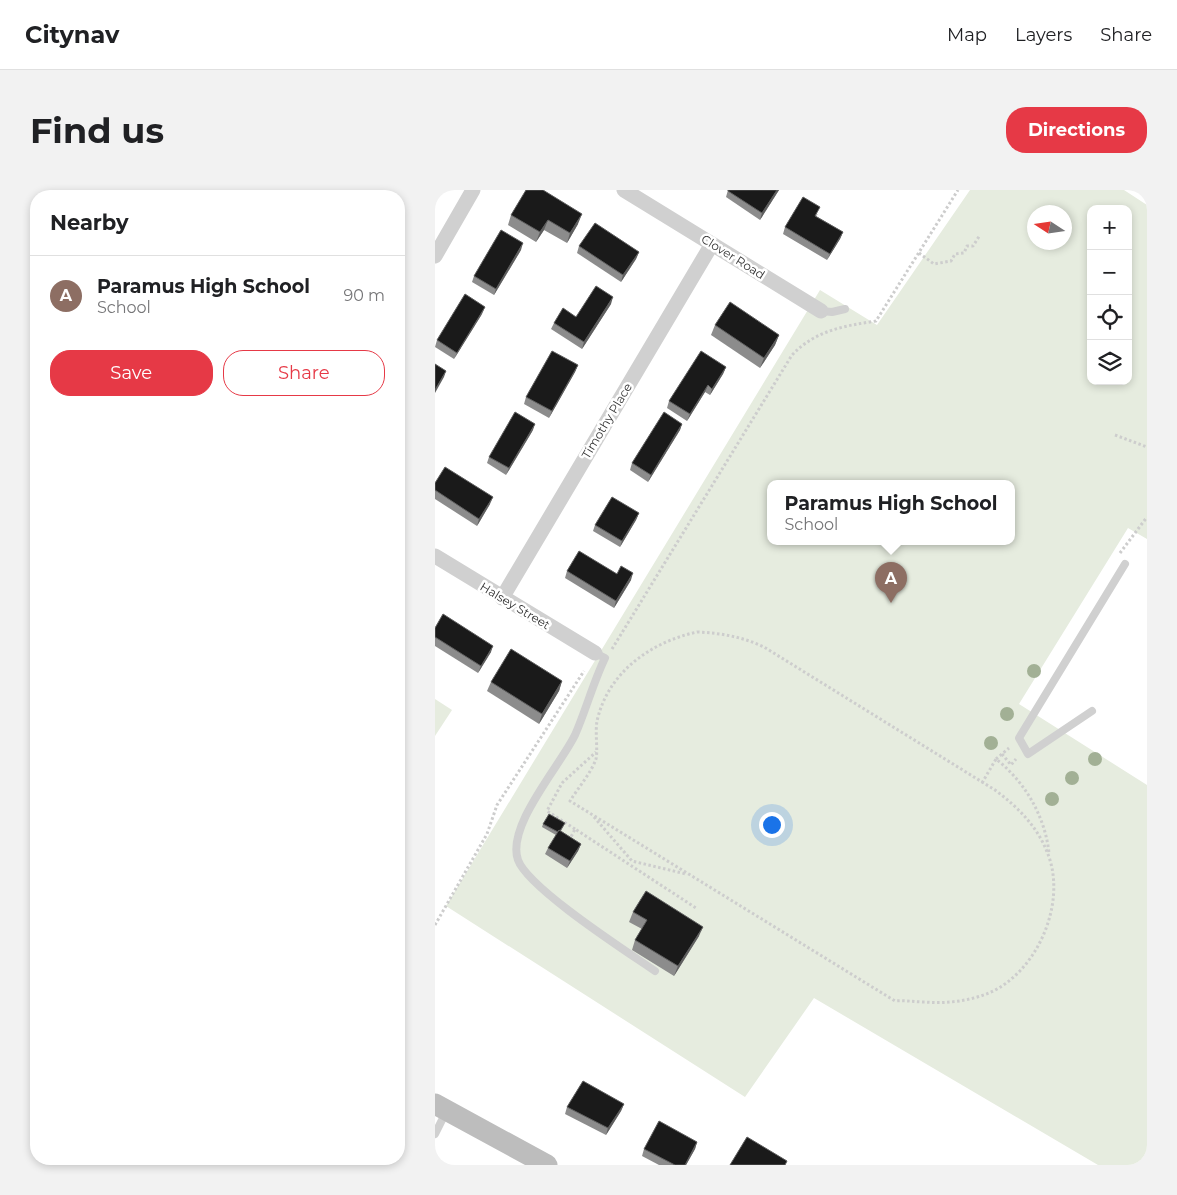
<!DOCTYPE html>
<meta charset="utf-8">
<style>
body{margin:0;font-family:Montserrat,sans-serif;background:#f2f2f2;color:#202124}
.controls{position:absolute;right:15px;top:15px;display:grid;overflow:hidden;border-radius:10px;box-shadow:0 2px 8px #0003}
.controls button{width:45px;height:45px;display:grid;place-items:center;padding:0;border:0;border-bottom:1px solid #e0e0e0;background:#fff;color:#202124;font:25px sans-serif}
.compass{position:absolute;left:592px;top:15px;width:45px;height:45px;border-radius:50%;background:#fff;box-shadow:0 2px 8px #0003;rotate:282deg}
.you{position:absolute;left:336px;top:634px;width:18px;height:18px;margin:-12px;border:4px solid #fff;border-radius:50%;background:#1a73e8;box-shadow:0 0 0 8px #1a73e833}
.badge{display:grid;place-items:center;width:32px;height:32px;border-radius:50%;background:#e63946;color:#fff;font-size:16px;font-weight:700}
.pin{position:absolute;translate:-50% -41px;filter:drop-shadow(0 1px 2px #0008)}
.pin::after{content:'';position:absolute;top:26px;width:18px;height:15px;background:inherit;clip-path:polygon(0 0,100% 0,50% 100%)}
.popup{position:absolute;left:332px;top:290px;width:248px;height:65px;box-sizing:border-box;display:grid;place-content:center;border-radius:10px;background:#fff;filter:drop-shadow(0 1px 4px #0005);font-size:16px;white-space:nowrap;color:#757577}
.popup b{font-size:19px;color:#202124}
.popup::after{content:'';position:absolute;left:50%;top:100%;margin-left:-10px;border:10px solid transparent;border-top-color:#fff}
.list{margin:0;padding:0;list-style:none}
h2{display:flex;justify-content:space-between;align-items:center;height:65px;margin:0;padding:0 20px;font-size:21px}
h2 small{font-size:16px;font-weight:400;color:#757577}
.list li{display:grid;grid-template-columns:32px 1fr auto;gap:15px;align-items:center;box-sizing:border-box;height:80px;padding:0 20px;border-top:1px solid #e0e0e0}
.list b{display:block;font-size:19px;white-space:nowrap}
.list p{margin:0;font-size:16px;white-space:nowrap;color:#757577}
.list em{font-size:16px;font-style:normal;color:#757577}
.actions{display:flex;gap:10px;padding:15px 20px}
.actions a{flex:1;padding:11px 0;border:1px solid #e63946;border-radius:20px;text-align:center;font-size:18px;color:#e63946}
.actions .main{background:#e63946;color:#fff}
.icon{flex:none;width:28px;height:28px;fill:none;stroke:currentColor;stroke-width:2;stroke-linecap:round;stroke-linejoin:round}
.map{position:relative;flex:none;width:712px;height:975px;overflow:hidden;border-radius:20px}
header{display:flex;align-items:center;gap:30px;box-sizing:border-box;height:70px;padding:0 25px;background:#fff;border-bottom:1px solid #e0e0e0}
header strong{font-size:24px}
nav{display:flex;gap:28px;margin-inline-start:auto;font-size:18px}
.intro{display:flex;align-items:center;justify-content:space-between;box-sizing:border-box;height:120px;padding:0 30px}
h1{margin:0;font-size:35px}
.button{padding:12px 22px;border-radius:20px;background:#e63946;color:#fff;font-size:18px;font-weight:700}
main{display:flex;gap:30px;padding:0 30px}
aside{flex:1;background:#fff;border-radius:20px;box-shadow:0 2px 8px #0003}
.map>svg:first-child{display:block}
</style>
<header>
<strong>Citynav</strong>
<nav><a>Map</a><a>Layers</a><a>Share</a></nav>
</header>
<div class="intro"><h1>Find us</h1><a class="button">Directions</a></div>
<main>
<aside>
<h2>Nearby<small></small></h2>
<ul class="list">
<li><span class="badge" style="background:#8d6e63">A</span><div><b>Paramus High School</b><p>School</p></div><em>90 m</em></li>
</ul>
<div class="actions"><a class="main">Save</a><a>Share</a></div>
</aside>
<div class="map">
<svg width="712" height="975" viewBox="0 0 712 975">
<rect width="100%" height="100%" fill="#fff"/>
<!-- green -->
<g fill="#e6ecdf" fill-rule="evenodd">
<path d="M535,0H689L712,15V349L693,338L584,514L712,595V972L710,975H663L379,808L310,907L11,716L385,100L442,135ZM656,19H693V191H656ZM600,22H630V52H600ZM336,294H576V352H336Z"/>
<polygon points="0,509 17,520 0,546"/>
</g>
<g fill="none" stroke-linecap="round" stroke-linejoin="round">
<!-- path -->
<g stroke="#cdcdcd" stroke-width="3" stroke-dasharray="2.5 2.5" stroke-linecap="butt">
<polyline points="484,63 499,74 516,71 520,64 529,63 532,56 538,56 545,45"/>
<polyline points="680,245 712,257"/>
<polyline points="685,363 712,327"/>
<path d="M262,442C286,443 308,447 329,457L560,600C584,618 604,638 614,667C631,716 601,783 554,803C534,811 511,814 490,812C479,812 470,810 460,811L135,611C143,598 156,583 161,569C163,561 160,542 162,531C173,482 216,452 262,442Z"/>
<path d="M177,459L357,165C381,140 409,136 441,131L523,0"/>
<polyline points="567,564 576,575 581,569"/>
<polyline points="561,569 574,558"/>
<path d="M547,593L561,569C590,592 610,626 614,663"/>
<polyline points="159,627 197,671 251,684"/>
<polyline points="140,639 112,621 127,593 161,562"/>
<polyline points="134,651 140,639 261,718"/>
<polyline points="0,735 52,644 62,615 149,481"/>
</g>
<!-- lane -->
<g stroke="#d0d0d0" stroke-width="8">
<polyline points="386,121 397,122 410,119"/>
<path d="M160,463L170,468C158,493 151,520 140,545C125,576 71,636 83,670C93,698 191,761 220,781"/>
<polyline points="657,521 593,564 584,548 690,374"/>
<polyline points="0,944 11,922"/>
</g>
<!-- street -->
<g stroke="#d0d0d0" stroke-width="15">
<polyline points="189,0 386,121"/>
<polyline points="0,66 38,0"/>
<polyline points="0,366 160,463"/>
<polyline points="67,408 277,54"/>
</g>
<!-- secondary -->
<polyline stroke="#bdbdbd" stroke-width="21" points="0,914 112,975"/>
</g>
<!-- trees -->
<g fill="#a2b095">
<circle cx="599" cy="481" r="7"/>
<circle cx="572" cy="524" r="7"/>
<circle cx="556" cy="553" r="7"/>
<circle cx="660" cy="569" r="7"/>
<circle cx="637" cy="588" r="7"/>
<circle cx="617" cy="609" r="7"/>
</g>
<!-- wall -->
<g fill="#8c8c8c">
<polygon points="293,0 344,0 325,30 291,7"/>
<polygon points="383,24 381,26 408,42 405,49 392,70 348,44 350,37"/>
<polygon points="76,25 143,34 132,53 109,40 101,52 73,35"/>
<polygon points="144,56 204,62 201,69 186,92 142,63"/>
<polygon points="86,60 59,105 37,92 39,86"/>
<polygon points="176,114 147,159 116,139 119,133 141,127"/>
<polygon points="47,124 19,169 0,157 2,150"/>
<polygon points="280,135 344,145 340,155 325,178 276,145"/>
<polygon points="143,175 140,182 114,228 89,214 91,207"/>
<polygon points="291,177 288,184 275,205 270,202 252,231 232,218 234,211"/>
<polygon points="247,234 245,240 213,292 195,280 197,273"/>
<polygon points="98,240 71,285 52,273 54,267"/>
<polygon points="0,293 55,314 42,336 0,309"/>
<polygon points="204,323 201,330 185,357 158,341 160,335"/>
<polygon points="132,381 182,384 196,390 179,418 130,388"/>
<polygon points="0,438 56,462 43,483 0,456"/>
<polygon points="127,491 124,501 104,534 52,501 56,492"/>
<polygon points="130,633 126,641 146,654 143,661 132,678 110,664 113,658 121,645 107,637 108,634"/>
<polygon points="198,722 264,746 239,786 197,760 200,750 207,739 194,732"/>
<polygon points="189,914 186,921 171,945 130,924 132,917"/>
<polygon points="262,952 260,959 251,975 224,975 207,966 209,959"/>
</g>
<!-- shaded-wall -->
<g fill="#5f5f5f">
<polygon points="342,0 344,0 325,30 327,23"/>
<polygon points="147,24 143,34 132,53 135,43"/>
<polygon points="113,30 109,40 101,52 105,42"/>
<polygon points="408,42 405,49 392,70 395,64"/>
<polygon points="88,53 86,60 59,105 61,99"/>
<polygon points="204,62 201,69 186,92 188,85"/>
<polygon points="178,107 176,114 147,159 149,152"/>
<polygon points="50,117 47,124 19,169 22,163"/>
<polygon points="344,145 340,155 325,178 329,168"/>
<polygon points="143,175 140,182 114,228 117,221"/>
<polygon points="291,177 288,184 275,205 277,199"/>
<polygon points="11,181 9,187 0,203 0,200"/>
<polygon points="273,195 270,202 252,231 255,224"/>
<polygon points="100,234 98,240 71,285 74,278"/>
<polygon points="247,234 245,240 213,292 216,285"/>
<polygon points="58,307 55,314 42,336 44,329"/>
<polygon points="204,323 201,330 185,357 187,351"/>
<polygon points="198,383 196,390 179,418 181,411"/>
<polygon points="58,456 56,462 43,483 46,476"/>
<polygon points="127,491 124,501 104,534 107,524"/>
<polygon points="146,654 143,661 132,678 135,671"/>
<polygon points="268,737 264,746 239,786 243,776"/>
<polygon points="189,914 186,921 171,945 173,938"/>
<polygon points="262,952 260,959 251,975 250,975"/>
</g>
<!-- building -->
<g fill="#1a1a1a" stroke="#5f5f5f">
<polygon points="91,0 108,0 147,24 135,43 113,30 105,42 76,25"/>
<polygon points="293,0 342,0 327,23 293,1"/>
<polygon points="368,7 385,17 380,26 408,42 395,64 350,37"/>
<polygon points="160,33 204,62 188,85 144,56"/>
<polygon points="66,40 88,53 61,99 39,86"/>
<polygon points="161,96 178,107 149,152 119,133 128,118 141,127"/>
<polygon points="30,104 50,117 22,163 2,150"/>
<polygon points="295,112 344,145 329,168 280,135"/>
<polygon points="117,161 143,175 117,221 91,207"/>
<polygon points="266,161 291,177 277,199 273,195 255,224 234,211"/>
<polygon points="0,174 11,181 0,200"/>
<polygon points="80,222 100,234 74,278 54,267"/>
<polygon points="229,222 247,234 216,285 197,273"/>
<polygon points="10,277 58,307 44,329 0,300 0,293"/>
<polygon points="177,307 204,323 187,351 160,335"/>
<polygon points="144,361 182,384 186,376 198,383 181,411 132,381"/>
<polygon points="8,424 58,456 46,476 0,447 0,438"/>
<polygon points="76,459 127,491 107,524 56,492"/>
<polygon points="114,624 130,633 125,641 124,640 123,642 108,634"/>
<polygon points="124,640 146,654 135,671 113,658"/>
<polygon points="211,701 268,737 243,776 200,750 212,730 198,722"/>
<polygon points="148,891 189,914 173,938 132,917"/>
<polygon points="224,931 262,952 250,975 240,975 209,959"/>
<polygon points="312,947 352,971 350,975 295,975"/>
</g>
<g text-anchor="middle" stroke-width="5" stroke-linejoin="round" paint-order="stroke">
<!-- street labels -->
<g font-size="12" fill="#333" stroke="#fff">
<text transform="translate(298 67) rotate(32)" y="4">Clover Road</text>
<text transform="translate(172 231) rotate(-59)" y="4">Timothy Place</text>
<text transform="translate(80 416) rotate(31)" y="4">Halsey Street</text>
</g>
</g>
</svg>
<div class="controls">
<button>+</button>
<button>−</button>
<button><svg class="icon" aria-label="locate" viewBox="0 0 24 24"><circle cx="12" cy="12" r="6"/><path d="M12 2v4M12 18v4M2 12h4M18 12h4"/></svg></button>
<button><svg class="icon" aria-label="layers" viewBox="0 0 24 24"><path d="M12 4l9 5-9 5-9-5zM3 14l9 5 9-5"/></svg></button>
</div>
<svg class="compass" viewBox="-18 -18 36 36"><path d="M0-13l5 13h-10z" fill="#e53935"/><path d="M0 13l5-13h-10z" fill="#757577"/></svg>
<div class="you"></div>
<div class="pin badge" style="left:456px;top:413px;background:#8d6e63">A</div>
<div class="popup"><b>Paramus High School</b>School</div>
</div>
</main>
